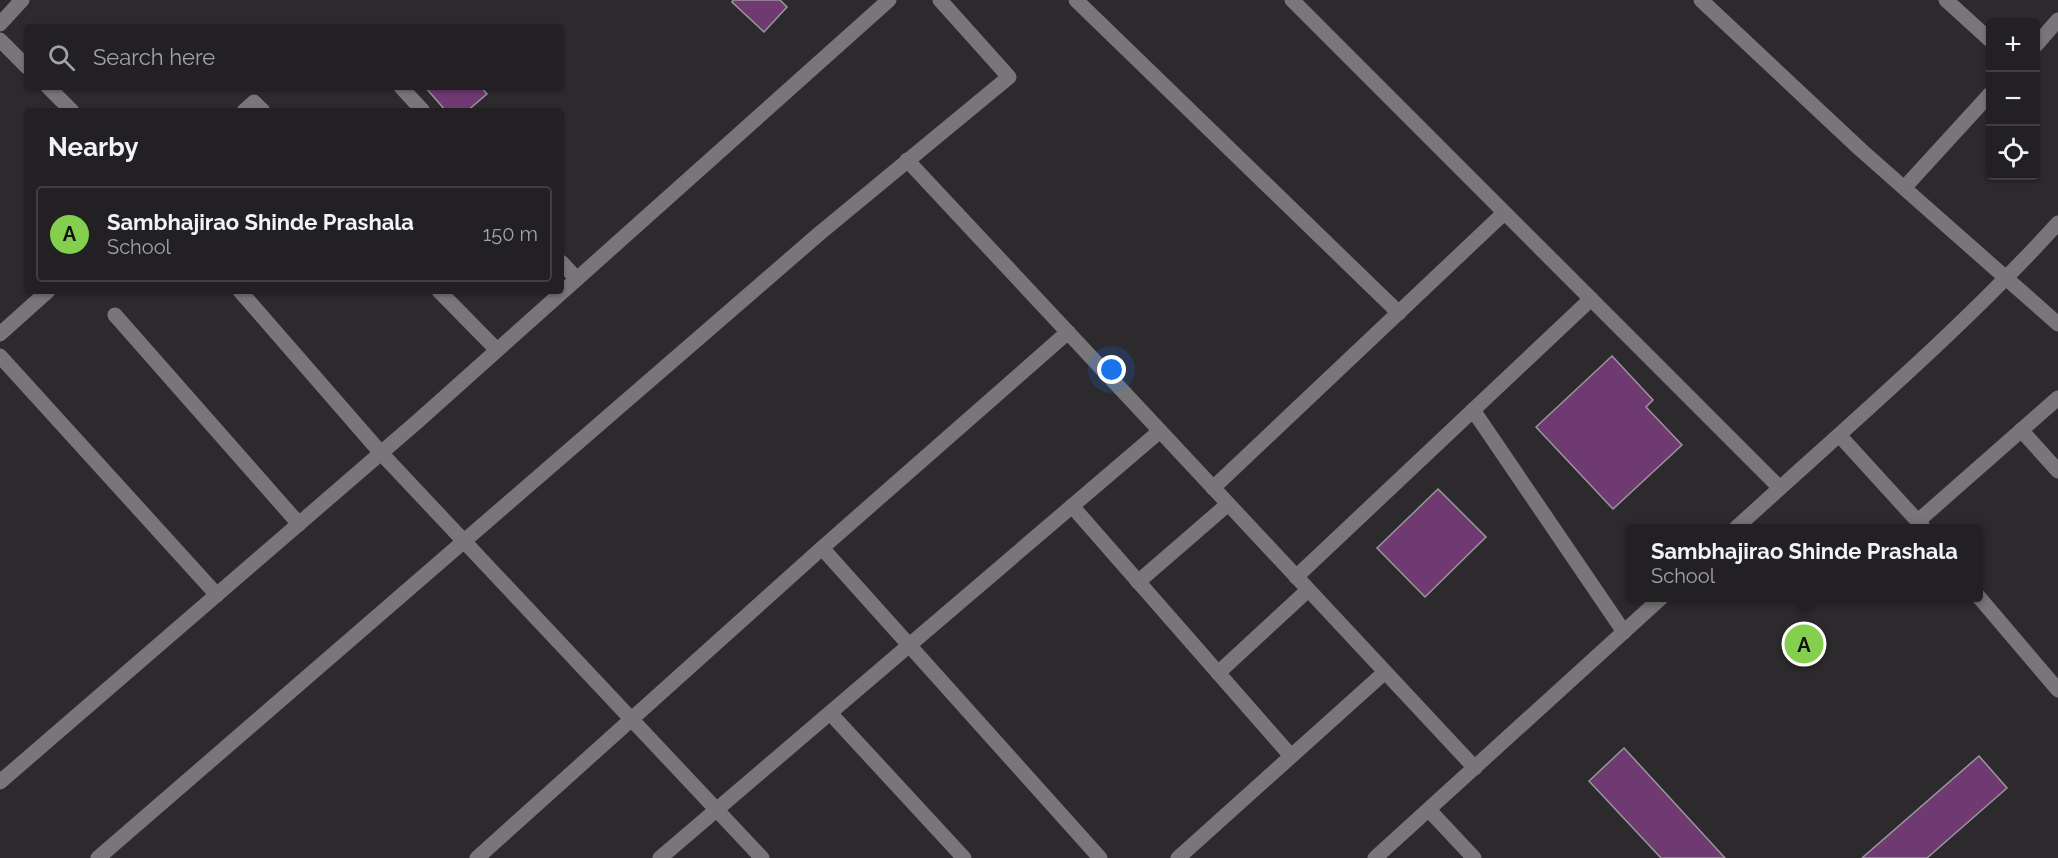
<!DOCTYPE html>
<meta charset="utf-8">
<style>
body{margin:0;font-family:Raleway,sans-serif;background:#2e2d2f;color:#f1f3f6}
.controls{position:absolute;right:18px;top:18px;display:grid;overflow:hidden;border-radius:6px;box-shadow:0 2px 4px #0004}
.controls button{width:54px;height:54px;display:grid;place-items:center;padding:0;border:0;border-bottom:2px solid #3f3e40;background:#222022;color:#f1f3f6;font:30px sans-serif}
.you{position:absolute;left:1112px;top:370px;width:21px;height:21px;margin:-15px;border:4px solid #fff;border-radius:50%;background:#1a73e8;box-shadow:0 0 0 9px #1a73e833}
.badge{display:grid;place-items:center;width:39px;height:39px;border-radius:50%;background:#84cf4d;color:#111;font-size:20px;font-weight:700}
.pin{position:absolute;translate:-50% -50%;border:3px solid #fff;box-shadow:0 2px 6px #0006}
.popup{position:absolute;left:1626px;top:524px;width:357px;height:78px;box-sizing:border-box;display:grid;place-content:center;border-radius:6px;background:#222022;filter:drop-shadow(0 2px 4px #0005);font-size:20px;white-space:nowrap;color:#a2a3a5}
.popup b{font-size:22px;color:#f1f3f6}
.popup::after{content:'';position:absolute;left:50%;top:100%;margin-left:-12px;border:12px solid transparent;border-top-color:#222022}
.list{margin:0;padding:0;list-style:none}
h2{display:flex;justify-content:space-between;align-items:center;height:78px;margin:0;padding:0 24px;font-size:26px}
h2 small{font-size:20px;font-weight:400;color:#a2a3a5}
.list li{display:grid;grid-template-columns:39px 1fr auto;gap:18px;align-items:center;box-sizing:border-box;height:96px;margin:0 12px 12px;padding:0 12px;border:2px solid #3f3e40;border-radius:6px}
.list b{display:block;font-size:22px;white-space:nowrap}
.list p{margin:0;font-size:20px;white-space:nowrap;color:#a2a3a5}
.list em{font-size:20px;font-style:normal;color:#a2a3a5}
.icon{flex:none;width:33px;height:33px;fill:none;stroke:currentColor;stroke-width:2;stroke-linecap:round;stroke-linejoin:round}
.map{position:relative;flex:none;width:2058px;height:858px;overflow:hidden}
.search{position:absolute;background:#222022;box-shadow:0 2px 4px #0004;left:24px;top:24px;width:540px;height:66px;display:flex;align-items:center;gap:15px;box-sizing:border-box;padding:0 21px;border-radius:6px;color:#a2a3a5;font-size:22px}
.panel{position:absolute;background:#222022;box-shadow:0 2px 4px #0004;left:24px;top:108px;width:540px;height:186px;border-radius:6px}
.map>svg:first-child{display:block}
</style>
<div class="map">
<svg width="2058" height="858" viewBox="0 0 2058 858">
<rect width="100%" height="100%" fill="#2d2a2d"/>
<!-- building -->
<g fill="#6f3972" stroke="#9a979b" stroke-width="1.5">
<polygon points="733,0 780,0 787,7 764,32 732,2"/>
<polygon points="425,87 481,87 487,94 467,111 446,111"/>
<polygon points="1612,356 1653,400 1646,407 1682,445 1613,509 1536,427"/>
<polygon points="1438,489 1486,537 1425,597 1377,548"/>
<polygon points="1624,748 1725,858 1661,858 1589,781"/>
<polygon points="1979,756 2007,788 1927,858 1862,858"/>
</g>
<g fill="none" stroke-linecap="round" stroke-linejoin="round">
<!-- minor -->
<g stroke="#787678" stroke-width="15">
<polyline points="1076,0 1399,313"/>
<polyline points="1292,0 1780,488"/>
<polyline points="1701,0 1861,150 2058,324"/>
<polyline points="1946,0 1990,40"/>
<polyline points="0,24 22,0"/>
<polyline points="0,40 27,67"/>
<polyline points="2036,45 2058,20"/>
<polyline points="48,87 72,111"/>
<polyline points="401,87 423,111"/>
<polyline points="244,111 254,102 263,111"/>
<polyline points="907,160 1475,768"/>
<polyline points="1905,187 1990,94"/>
<polyline points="561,262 577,279"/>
<polyline points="240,291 381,453 762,858"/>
<polyline points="439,291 497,350"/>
<polyline points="115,315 299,524"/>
<polyline points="0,334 48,291"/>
<polyline points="0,356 217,595"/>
<polyline points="1473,410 1624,632"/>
<polyline points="2021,430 2058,471"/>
<polyline points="1840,436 1923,527"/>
<polyline points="1213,488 1504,213"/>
<polyline points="1072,506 1291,756"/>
<polyline points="1918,521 2058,398"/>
<path d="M1736,528C1845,428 1959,332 2058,223"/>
<polyline points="822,548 1100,858"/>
<polyline points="1296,577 1591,299"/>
<polyline points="1138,582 1228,504"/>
<polyline points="1978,596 2058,690"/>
<polyline points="1218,673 1308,590"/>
<polyline points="830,713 964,858"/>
<polyline points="0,782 418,421 889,0"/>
<polyline points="1429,810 1474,858"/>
<polyline points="98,858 820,233 1009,77 940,0"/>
<polyline points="477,858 822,548 1068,332"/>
<polyline points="660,858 1160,431"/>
<polyline points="1178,858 1385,672"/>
<polyline points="1375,858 1661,598"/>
</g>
</g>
</svg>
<div class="controls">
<button>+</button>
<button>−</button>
<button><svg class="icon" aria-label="locate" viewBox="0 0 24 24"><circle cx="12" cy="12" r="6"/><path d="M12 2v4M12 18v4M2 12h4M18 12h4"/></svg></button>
</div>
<div class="you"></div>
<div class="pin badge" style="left:1804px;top:644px">A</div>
<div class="popup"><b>Sambhajirao Shinde Prashala</b>School</div>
<div class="search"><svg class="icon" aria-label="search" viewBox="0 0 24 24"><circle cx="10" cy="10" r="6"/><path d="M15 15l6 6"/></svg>Search here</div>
<section class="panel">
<h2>Nearby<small></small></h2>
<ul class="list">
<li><span class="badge">A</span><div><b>Sambhajirao Shinde Prashala</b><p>School</p></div><em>150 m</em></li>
</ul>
</section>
</div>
